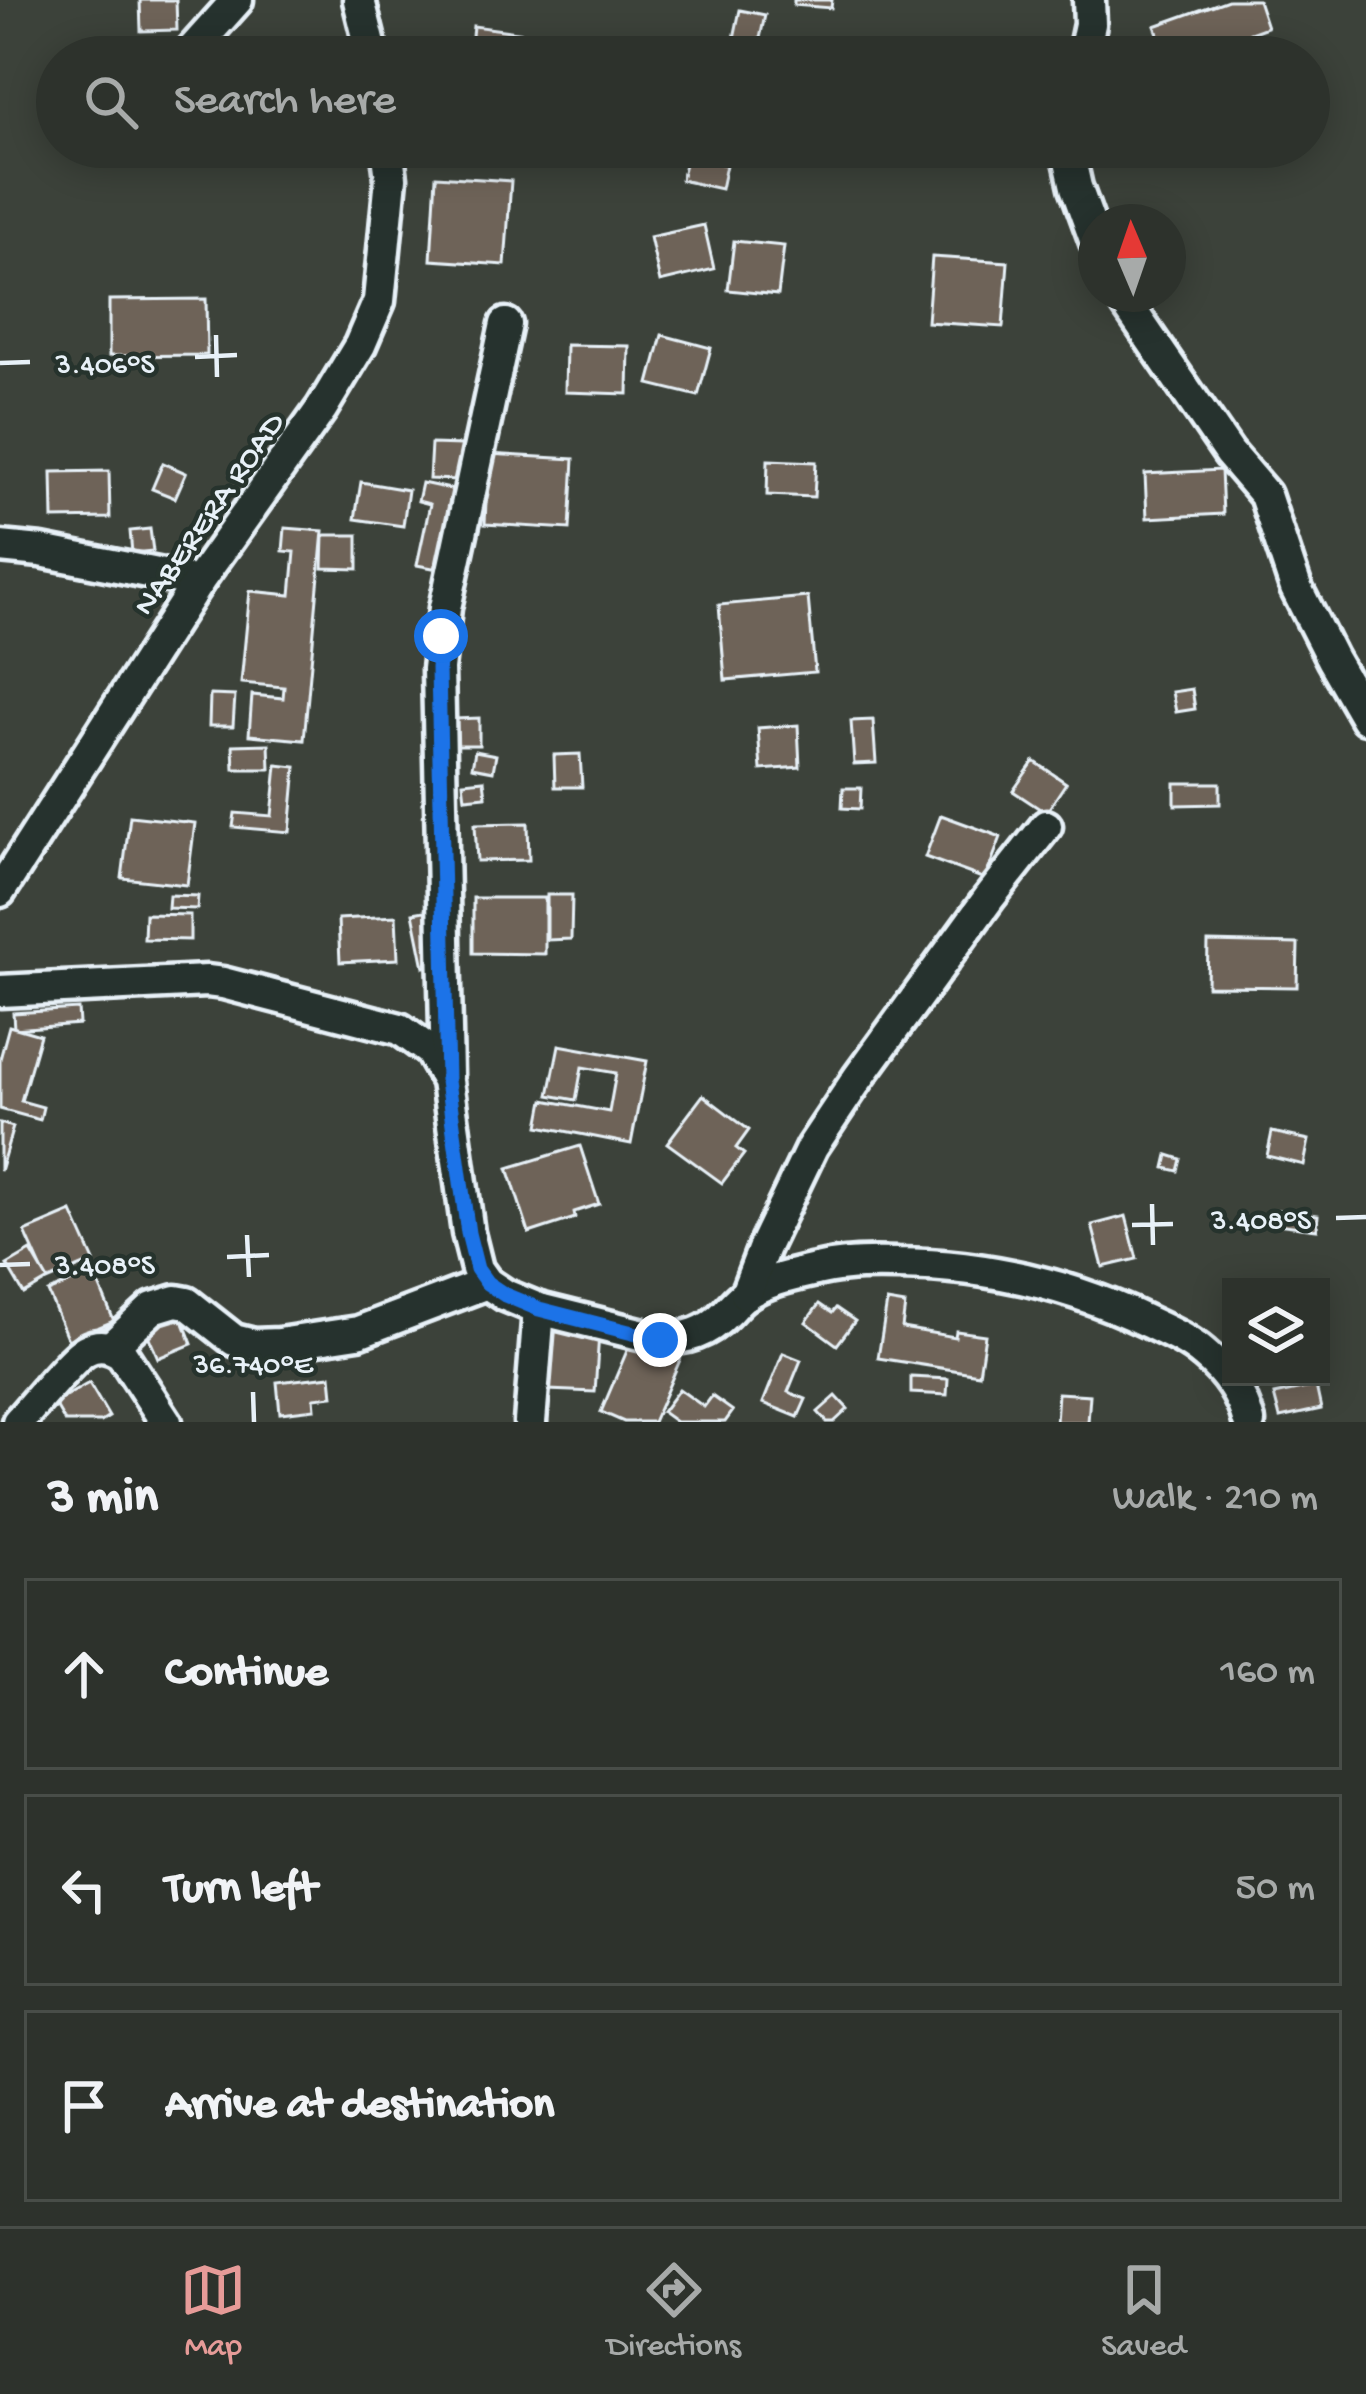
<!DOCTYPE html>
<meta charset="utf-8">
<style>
body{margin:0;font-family:"Gochi Hand",sans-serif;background:#393e38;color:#f1f3f6}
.controls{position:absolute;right:36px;bottom:36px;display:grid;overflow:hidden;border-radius:0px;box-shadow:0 6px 30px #0003}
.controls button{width:108px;height:108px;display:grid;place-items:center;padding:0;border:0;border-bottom:3px solid #484d48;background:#2d322c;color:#f1f3f6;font:60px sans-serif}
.compass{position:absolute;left:1078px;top:204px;width:108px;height:108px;border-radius:50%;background:#2d322c;box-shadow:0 6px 30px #0003;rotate:358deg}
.stop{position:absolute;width:36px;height:36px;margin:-27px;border:9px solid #1a73e8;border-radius:50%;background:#fff}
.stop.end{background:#1a73e8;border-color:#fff;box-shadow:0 3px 12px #0008}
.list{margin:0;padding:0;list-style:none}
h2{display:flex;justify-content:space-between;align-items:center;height:156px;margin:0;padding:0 48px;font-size:51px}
h2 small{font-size:39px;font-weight:400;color:#a7aaa9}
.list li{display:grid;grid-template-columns:78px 1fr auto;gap:36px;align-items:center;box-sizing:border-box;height:192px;margin:0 24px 24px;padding:0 24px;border:3px solid #484d48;border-radius:0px}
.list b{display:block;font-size:45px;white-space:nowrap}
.list em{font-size:39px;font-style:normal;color:#a7aaa9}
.icon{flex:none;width:66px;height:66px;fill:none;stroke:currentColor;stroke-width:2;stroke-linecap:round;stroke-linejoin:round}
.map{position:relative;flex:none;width:1366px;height:1422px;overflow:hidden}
.search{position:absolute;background:#2d322c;box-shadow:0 6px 30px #0003;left:36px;right:36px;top:36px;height:132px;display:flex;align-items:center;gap:30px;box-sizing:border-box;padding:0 42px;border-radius:66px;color:#a7aaa9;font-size:45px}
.sheet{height:804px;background:#2d322c}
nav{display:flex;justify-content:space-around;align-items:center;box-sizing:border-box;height:168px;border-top:3px solid #484d48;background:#2d322c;font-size:33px;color:#a7aaa9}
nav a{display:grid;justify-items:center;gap:6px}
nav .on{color:#e69b98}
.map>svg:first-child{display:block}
</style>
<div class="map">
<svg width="1366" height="1422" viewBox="0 0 1366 1422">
<rect width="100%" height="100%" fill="#3c423a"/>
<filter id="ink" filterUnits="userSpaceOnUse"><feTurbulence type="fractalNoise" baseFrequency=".00833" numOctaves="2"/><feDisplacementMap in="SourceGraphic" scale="24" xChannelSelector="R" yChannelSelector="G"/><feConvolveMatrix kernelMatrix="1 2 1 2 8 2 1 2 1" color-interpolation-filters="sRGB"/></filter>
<g filter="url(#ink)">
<!-- building -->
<g fill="#6e6458" stroke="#e8f1f8" stroke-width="3">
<polygon points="140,0 176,0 177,30 141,31"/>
<polygon points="794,0 832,0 831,8 794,5"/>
<polygon points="1228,0 1258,0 1267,27 1184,57 1167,57 1155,26"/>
<polygon points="740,10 765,15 756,57 730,57"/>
<polygon points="473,26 548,36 545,57 470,57"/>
<polygon points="687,156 726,165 721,189 681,180"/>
<polygon points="436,176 511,181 505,265 431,260"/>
<polygon points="704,225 714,269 660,282 650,237"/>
<polygon points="734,241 784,246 778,295 728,290"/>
<polygon points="932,257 1008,262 1003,327 927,322"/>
<polygon points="206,299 207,355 109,356 109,300"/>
<polygon points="662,335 711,348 698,396 649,384"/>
<polygon points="566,345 629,346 628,394 565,392"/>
<polygon points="431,444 462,445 460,480 429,479"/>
<polygon points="488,454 574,459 570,529 485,524"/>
<polygon points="768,460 816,462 814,497 767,495"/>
<polygon points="163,463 186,473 175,498 152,489"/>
<polygon points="1221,470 1223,514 1147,518 1145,474"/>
<polygon points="109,471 110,518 53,519 52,472"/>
<polygon points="361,482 408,490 403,526 355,519"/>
<polygon points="422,483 455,490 438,569 417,565 430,504 418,501"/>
<polygon points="285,528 323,531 304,740 249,735 252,695 283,698 284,687 241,683 250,591 291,595 295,552 283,551"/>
<polygon points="150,529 153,551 132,553 130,531"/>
<polygon points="324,535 358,535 358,569 323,568"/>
<polygon points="808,597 815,672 725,680 719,605"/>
<polygon points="1192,689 1195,709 1176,712 1172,692"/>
<polygon points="210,695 235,696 233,726 209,726"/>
<polygon points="479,718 479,745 455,745 455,719"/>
<polygon points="873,720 876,763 854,764 851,721"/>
<polygon points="798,725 800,767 761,770 758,728"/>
<polygon points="269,744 270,769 234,769 233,745"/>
<polygon points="475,751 496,755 493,771 472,767"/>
<polygon points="580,754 582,787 555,787 554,755"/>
<polygon points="1034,761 1066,783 1046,813 1013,791"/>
<polygon points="277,765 296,767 290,832 233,827 235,813 272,816"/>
<polygon points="484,780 486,796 465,798 463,782"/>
<polygon points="1175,783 1220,783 1220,804 1175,805"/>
<polygon points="843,788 861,788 860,809 842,808"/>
<polygon points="941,815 1001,837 985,879 925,857"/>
<polygon points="130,816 195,823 187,885 122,878"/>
<polygon points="528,823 529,860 477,861 475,824"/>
<polygon points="169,895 198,896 197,909 168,908"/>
<polygon points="547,895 572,895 571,939 547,940"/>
<polygon points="473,898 545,898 545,954 473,953"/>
<polygon points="430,910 440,964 424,967 413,913"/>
<polygon points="145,914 190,915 190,940 144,939"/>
<polygon points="396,916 398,959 340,962 338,919"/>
<polygon points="1208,942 1298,944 1297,987 1207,986"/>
<polygon points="78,1009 79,1024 14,1029 13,1013"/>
<polygon points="9,1026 40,1035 21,1101 43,1107 40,1120 0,1109 0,1059"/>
<polygon points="559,1045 647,1061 631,1144 539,1126 544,1100 609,1112 616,1073 582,1067 576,1100 549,1095"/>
<polygon points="703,1095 749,1130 736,1148 744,1154 722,1183 667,1143"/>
<polygon points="0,1123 13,1127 0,1171"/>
<polygon points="1272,1132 1309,1140 1304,1165 1267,1156"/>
<polygon points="580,1146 599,1204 574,1212 575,1218 529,1233 508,1168"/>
<polygon points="1168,1155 1181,1159 1178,1171 1165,1168"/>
<polygon points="1278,1210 1318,1215 1317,1229 1276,1224"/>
<polygon points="72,1212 94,1261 47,1281 25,1232"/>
<polygon points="1126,1216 1137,1259 1103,1267 1092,1225"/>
<polygon points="31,1251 48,1280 24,1294 7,1265"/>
<polygon points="94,1273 114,1321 68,1340 48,1292"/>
<polygon points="887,1302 905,1305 902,1328 955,1337 956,1331 985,1335 979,1374 878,1358"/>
<polygon points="819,1304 832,1313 836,1308 855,1321 837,1345 806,1322"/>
<polygon points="177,1305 192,1344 158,1358 141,1319"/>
<polygon points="552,1317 600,1319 595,1392 548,1390"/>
<polygon points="635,1332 683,1353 653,1422 624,1422 601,1412"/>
<polygon points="783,1353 801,1360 788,1392 806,1399 798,1417 763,1403"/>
<polygon points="331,1376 333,1396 314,1398 315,1409 280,1413 277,1382"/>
<polygon points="911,1377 948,1379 947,1395 911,1393"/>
<polygon points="89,1383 109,1417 101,1422 65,1422 54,1403"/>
<polygon points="1316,1386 1321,1409 1280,1418 1274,1395"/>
<polygon points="679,1389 704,1407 712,1396 733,1411 725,1422 676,1422 662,1412"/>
<polygon points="1058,1393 1090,1395 1088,1422 1056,1422"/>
<polygon points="836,1396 848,1409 834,1422 827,1422 818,1412"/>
</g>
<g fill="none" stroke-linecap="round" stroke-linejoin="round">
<!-- minor casing -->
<g stroke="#e8f1f8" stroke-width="39">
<g id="minor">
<polyline points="359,0 373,57"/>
<polyline points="186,57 237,0"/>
<polyline points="1083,57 1090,24 1089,0"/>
<polyline points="1067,147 1076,187 1096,242"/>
<polyline points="1120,294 1229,453 1265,495 1296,588 1332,659 1366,718"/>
<polyline points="0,547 41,551 198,582"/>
<polyline points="0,891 198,582 322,408 360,345 379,301 391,178 387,147"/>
<path d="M0,991L207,981L223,983L400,1029L430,1051L447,1081L468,1233L477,1269L487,1283L505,1295L539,1309L660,1339C687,1339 707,1333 726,1313C732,1307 739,1298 746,1294C765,1281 794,1275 816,1270C843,1263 871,1263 898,1264C986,1265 1069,1284 1148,1322C1167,1331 1188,1340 1204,1354C1226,1372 1242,1395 1249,1422"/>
<polyline points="447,1075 438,669 445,608 506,324"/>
<polyline points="746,1294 764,1247 812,1147 858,1078 989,898 1046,826"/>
<polyline points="112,1346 153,1308 176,1301 187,1303 234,1340 254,1345 279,1344 358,1332 487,1283"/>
<path d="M18,1422C32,1407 71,1358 86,1350C99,1343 111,1346 122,1354L166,1422"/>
<polyline points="530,1422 539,1309"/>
</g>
</g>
<!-- minor -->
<use href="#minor" stroke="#26332d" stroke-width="30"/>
</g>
</g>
<g fill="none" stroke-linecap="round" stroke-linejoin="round" filter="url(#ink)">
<!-- route -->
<polyline stroke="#1a73e8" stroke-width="15" points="441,636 438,669 447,1081 468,1233 477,1269 487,1283 505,1295 539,1309 660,1340"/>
</g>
<!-- ticks -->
<path fill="none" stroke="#e8f1f8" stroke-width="4.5" d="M216,335L217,377M195,357L237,355M0,363L30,362M1152,1204L1153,1245M1336,1218L1366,1217M1132,1225L1173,1224M247,1235L249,1277M227,1257L269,1255M0,1265L30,1264M253,1392L254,1422"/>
<g text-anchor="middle" stroke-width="9" stroke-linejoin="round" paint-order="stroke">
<!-- street labels -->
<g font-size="33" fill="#e8f1f8" stroke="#26332d">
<text transform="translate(206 512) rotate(-55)" y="12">NABERERA ROAD</text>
</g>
</g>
<g font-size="30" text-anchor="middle" fill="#e8f1f8" stroke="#26332d" stroke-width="9" stroke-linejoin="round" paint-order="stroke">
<text x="105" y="373">3.406°S</text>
<text x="1261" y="1229">3.408°S</text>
<text x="105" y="1274">3.408°S</text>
<text x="253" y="1373">36.740°E</text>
</g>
</svg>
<div class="controls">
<button><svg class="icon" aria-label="layers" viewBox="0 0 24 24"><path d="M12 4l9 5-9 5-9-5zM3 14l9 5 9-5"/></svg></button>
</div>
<svg class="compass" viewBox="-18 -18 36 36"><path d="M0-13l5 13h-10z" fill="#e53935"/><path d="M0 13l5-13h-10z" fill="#a7aaa9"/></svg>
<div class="stop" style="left:441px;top:636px"></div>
<div class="stop end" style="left:660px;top:1340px"></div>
<div class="search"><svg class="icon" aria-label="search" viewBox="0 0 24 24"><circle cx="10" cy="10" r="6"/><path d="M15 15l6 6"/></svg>Search here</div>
</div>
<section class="sheet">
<h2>3 min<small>Walk · 210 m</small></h2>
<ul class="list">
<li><svg class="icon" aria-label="ahead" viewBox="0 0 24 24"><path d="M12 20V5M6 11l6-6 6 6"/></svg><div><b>Continue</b></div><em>160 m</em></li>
<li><svg class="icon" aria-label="left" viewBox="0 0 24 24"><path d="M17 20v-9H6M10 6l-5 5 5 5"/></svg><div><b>Turn left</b></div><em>50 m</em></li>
<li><svg class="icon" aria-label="arrive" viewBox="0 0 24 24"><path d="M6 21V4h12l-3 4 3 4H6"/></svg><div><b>Arrive at destination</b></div></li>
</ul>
</section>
<nav>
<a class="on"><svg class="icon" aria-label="map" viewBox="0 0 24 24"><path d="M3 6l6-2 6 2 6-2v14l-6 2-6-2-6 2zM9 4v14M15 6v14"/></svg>Map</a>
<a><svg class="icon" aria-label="directions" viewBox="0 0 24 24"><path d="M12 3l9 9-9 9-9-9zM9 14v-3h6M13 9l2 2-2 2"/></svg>Directions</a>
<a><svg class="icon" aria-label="saved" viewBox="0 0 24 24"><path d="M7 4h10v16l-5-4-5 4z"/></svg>Saved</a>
</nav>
